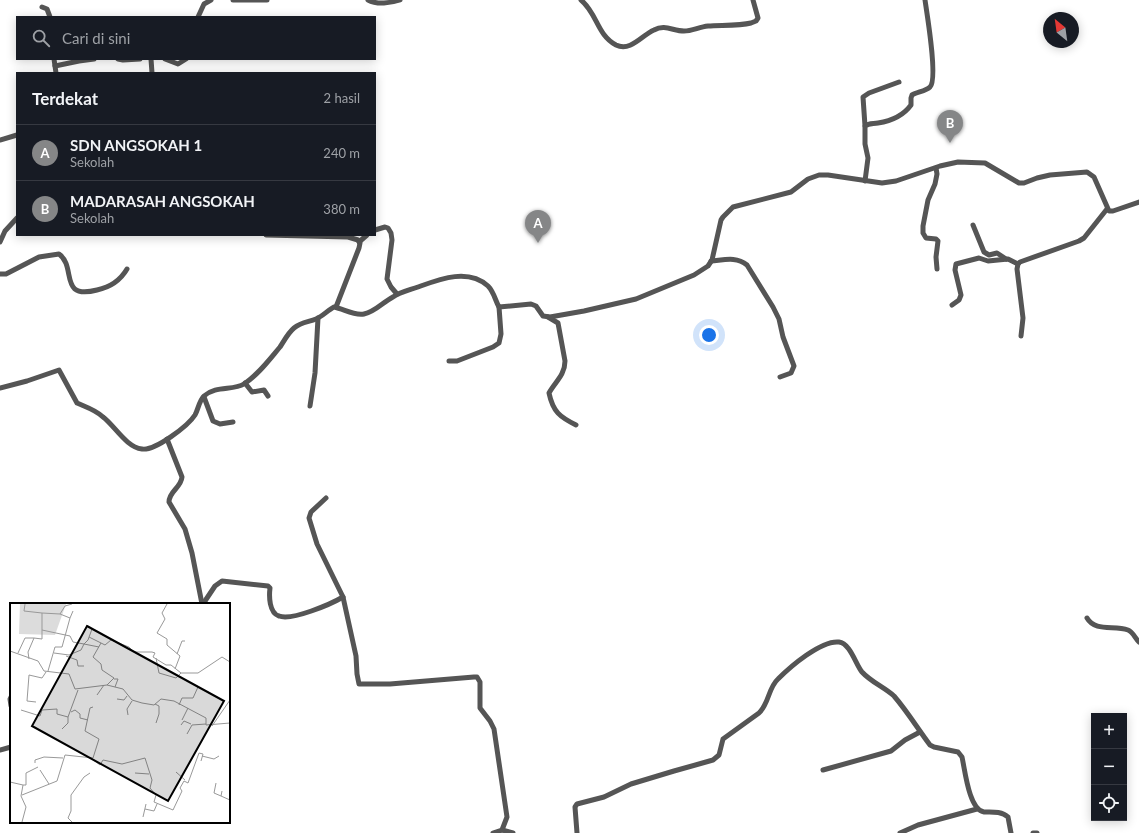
<!DOCTYPE html>
<html lang="id">
<meta charset="utf-8">
<style>
body{margin:0;font-family:Lato,sans-serif;background:#242831;color:#f1f3f6}
.controls{position:absolute;right:12px;bottom:12px;display:grid;overflow:hidden;border-radius:0px;box-shadow:0 2px 10px #0003}
.controls button{width:36px;height:36px;display:grid;place-items:center;padding:0;border:0;border-bottom:1px solid #363941;background:#171b24;color:#f1f3f6;font:20px sans-serif}
.compass{position:absolute;left:1043px;top:12px;width:36px;height:36px;border-radius:50%;background:#171b24;box-shadow:0 2px 10px #0003;rotate:331deg}
.you{position:absolute;left:709px;top:335px;width:14px;height:14px;margin:-10px;border:3px solid #fff;border-radius:50%;background:#1a73e8;box-shadow:0 0 0 6px #1a73e833}
.badge{display:grid;place-items:center;width:26px;height:26px;border-radius:50%;background:#858687;color:#fff;font-size:13px;font-weight:700}
.pin{position:absolute;translate:-50% -33px;filter:drop-shadow(0 1px 2px #0008)}
.pin::after{content:'';position:absolute;top:21px;width:14px;height:12px;background:inherit;clip-path:polygon(0 0,100% 0,50% 100%)}
.list{margin:0;padding:0;list-style:none}
h2{display:flex;justify-content:space-between;align-items:center;height:52px;margin:0;padding:0 16px;font-size:17px}
h2 small{font-size:13px;font-weight:400;color:#9ea1a6}
.list li{display:grid;grid-template-columns:26px 1fr auto;gap:12px;align-items:center;box-sizing:border-box;height:56px;padding:0 16px;border-top:1px solid #363941}
.list b{display:block;font-size:15px;white-space:nowrap}
.list p{margin:0;font-size:13px;white-space:nowrap;color:#9ea1a6}
.list em{font-size:13px;font-style:normal;color:#9ea1a6}
.icon{flex:none;width:22px;height:22px;fill:none;stroke:currentColor;stroke-width:2;stroke-linecap:round;stroke-linejoin:round}
.map{position:relative;flex:none;width:1139px;height:833px;overflow:hidden}
.search{position:absolute;background:#171b24;box-shadow:0 2px 10px #0003;left:16px;top:16px;width:360px;height:44px;display:flex;align-items:center;gap:10px;box-sizing:border-box;padding:0 14px;border-radius:0px;color:#9ea1a6;font-size:15px}
.panel{position:absolute;background:#171b24;box-shadow:0 2px 10px #0003;left:16px;top:72px;width:360px;height:164px;border-radius:0px}
.map>svg:first-child{display:block}
</style>
<div class="map">
<svg width="1139" height="833" viewBox="0 0 1139 833">
<rect width="100%" height="100%" fill="#fff"/>
<g fill="none" stroke-linecap="round" stroke-linejoin="round">
<!-- minor -->
<g stroke="#555" stroke-width="5">
<polyline points="233,0 267,0"/>
<path d="M368,0C377,5 391,3 400,0"/>
<path d="M581,0C597,13 597,35 616,45C631,52 642,35 654,30C665,24 673,31 684,31C692,31 699,27 708,26C720,25 739,26 751,23L756,21L758,18L753,0"/>
<polyline points="42,7 47,9 50,17"/>
<polyline points="198,17 204,4 211,0"/>
<polyline points="54,59 56,73"/>
<polyline points="118,59 123,60 140,59"/>
<polyline points="151,59 152,73"/>
<polyline points="165,59 178,64 186,59"/>
<polyline points="55,66 79,61 94,59"/>
<polyline points="865,126 863,97 869,93 899,82"/>
<polyline points="0,140 17,135"/>
<polyline points="936,168 937,174 935,184 928,200 923,226 923,233 926,238 936,239 938,241 936,257 937,269"/>
<path d="M865,181L868,158L865,144V126C869,123 873,124 878,123C891,121 903,116 911,105V98L912,95C917,92 926,91 930,87C938,79 927,14 925,0"/>
<polyline points="973,225 984,252 989,255 997,253 1006,259"/>
<polyline points="375,230 385,227 388,228 391,233 392,240 387,279 391,287 397,294"/>
<polyline points="266,235 348,237 358,240 360,243 359,248 336,307"/>
<polyline points="0,242 5,231 17,218"/>
<polyline points="359,242 367,235"/>
<path d="M711,261C724,260 736,256 747,265L773,307L779,319L783,337L794,366L791,373L780,377"/>
<path d="M0,274H6L39,257L59,254C77,267 58,300 97,290C111,287 120,281 127,269"/>
<polyline points="952,305 959,300 961,295 955,270 956,264 979,258 988,261 1008,259 1018,264"/>
<path d="M548,317L558,323L565,361C565,375 555,382 549,393C553,412 560,417 576,425"/>
<polyline points="1021,336 1023,318 1017,269 1018,264 1020,262 1079,241 1084,238 1107,209"/>
<polyline points="449,361 457,361 493,347 499,343 501,334 499,307"/>
<polyline points="245,383 252,392 264,390 268,396"/>
<path d="M0,388L27,381L59,370L77,403C86,407 96,410 103,417C115,426 126,447 142,449C155,451 188,426 195,415C198,410 199,401 204,396C216,385 233,391 244,384C258,375 269,360 280,347C284,341 288,333 294,328C301,322 309,322 316,319C323,316 328,310 334,307C344,309 354,316 364,314C375,312 383,302 393,297C400,292 410,290 418,287C440,279 468,268 488,286C494,292 495,300 499,307L531,304L536,306L543,316L550,317L584,311L636,299L694,275L708,266L712,260L721,220L723,217L733,207L791,192L808,179L819,175H828L882,183L896,181L940,166L958,162L985,163L1019,183H1024L1037,178L1050,175L1087,172L1094,177L1109,211H1113L1139,202"/>
<polyline points="204,397 213,421 220,424 233,422"/>
<polyline points="310,406 315,373 318,318"/>
<path d="M167,439L182,477C181,488 169,491 169,502L185,529L192,553L202,604"/>
<polyline points="326,498 311,512 309,518 317,544 343,597 356,656 357,674 359,684 390,684 474,677 477,677 480,682 480,708 490,721 494,729 507,817 502,830 493,833"/>
<path d="M203,604L215,586L222,581L268,586L270,588C269,596 269,613 279,616C292,621 331,604 343,597"/>
<path d="M1087,618C1095,632 1114,625 1128,630C1133,632 1135,638 1139,642"/>
<polyline points="11,697 10,699 11,706"/>
<polyline points="0,750 11,747"/>
<polyline points="823,770 891,751 905,740 920,732"/>
<polyline points="502,830 513,833"/>
<path d="M577,833L575,807L577,804L604,797L631,784L674,771L713,760L719,755L723,739L759,713C769,704 768,688 778,679C790,667 821,640 839,642C850,643 856,665 862,672C871,682 884,687 894,696C907,711 918,729 930,745L934,747L958,752L962,757C965,770 969,810 984,812C992,812 1002,811 1008,817L1011,833"/>
<polyline points="900,833 918,825 977,809"/>
<polyline points="1033,833 1037,833"/>
</g>
</g>
<!-- overview -->
<g transform="translate(10 603)">
<rect width="220" height="220" fill="#fff"/>
<path d="M10,1H56L45,32L9,31Z" fill="#dcdcdc"/>
<path fill="none" stroke="#999" stroke-width="1" d="M15,1L14,8L32,10M157,1L152,10L155,16L147,30L157,36V42L170,53L165,66M50,11L60,15L63,8M32,27L60,33L63,39L74,41M79,34L91,40M74,41L78,37L82,26M0,48L28,58L34,68L59,71L65,86L97,82L113,86L122,97L132,100L144,102L151,96L164,98L196,115V122L220,120M8,50L15,35H24M44,50L59,52L71,47L74,41L89,44M167,51L172,38H175M56,53L67,57L68,63H74M146,55L149,70L166,75L171,70M19,56L18,49L24,35L32,36V10L50,11L55,3L62,1M38,68L45,44H52L60,15M104,76H108L105,84M97,82L104,75L92,67L91,61L83,54L91,40L95,42L101,37L119,44L124,49H142L145,50L143,54L156,62H161L171,70H188L212,54L220,59M87,92L94,82M107,96L114,97L117,93M26,99L17,98L19,72L32,75L36,69M145,101L149,103V111L146,120M169,102L172,95H183L188,84M11,107L30,113L32,107L47,106V111L58,114L68,87M61,109L65,107L70,111V115L78,117M118,112L117,106L122,98M172,117L178,105M171,122L174,118L181,121M202,123L220,97M52,126L58,120V114M177,131L182,122L196,121M192,153L204,156L209,153M82,156L90,162L93,157L112,161L135,155L142,177L140,185L146,192L144,199L163,207L172,188L170,185L174,178L178,180L189,150L193,151L191,158M25,160V157L34,154L53,155M30,167L39,181M166,169L175,177M125,170L139,171M0,179L13,182M206,180L204,190L211,193M212,188L211,193L220,197M12,192L47,178L55,152L83,155L89,136L75,128L80,105L83,104M135,206L144,208L147,201M133,214L136,201M12,219L16,204L11,193L13,182H16V170L28,164M62,219L58,215L61,208V192L74,174L80,170"/>
<path fill="#000" fill-opacity="0.15" stroke="#000" stroke-width="2" d="M77,23L214,98L158,198L22,123Z"/>
<rect width="220" height="220" fill="none" stroke="#000" stroke-width="2"/>
</g>
</svg>
<div class="controls">
<button>+</button>
<button>−</button>
<button><svg class="icon" aria-label="locate" viewBox="0 0 24 24"><circle cx="12" cy="12" r="6"/><path d="M12 2v4M12 18v4M2 12h4M18 12h4"/></svg></button>
</div>
<svg class="compass" viewBox="-18 -18 36 36"><path d="M0-13l5 13h-10z" fill="#e53935"/><path d="M0 13l5-13h-10z" fill="#9ea1a6"/></svg>
<div class="you"></div>
<div class="pin badge" style="left:538px;top:243px">A</div>
<div class="pin badge" style="left:950px;top:143px">B</div>
<div class="search"><svg class="icon" aria-label="search" viewBox="0 0 24 24"><circle cx="10" cy="10" r="6"/><path d="M15 15l6 6"/></svg>Cari di sini</div>
<section class="panel">
<h2>Terdekat<small>2 hasil</small></h2>
<ul class="list">
<li><span class="badge">A</span><div><b>SDN ANGSOKAH 1</b><p>Sekolah</p></div><em>240 m</em></li>
<li><span class="badge">B</span><div><b>MADARASAH ANGSOKAH</b><p>Sekolah</p></div><em>380 m</em></li>
</ul>
</section>
</div>
